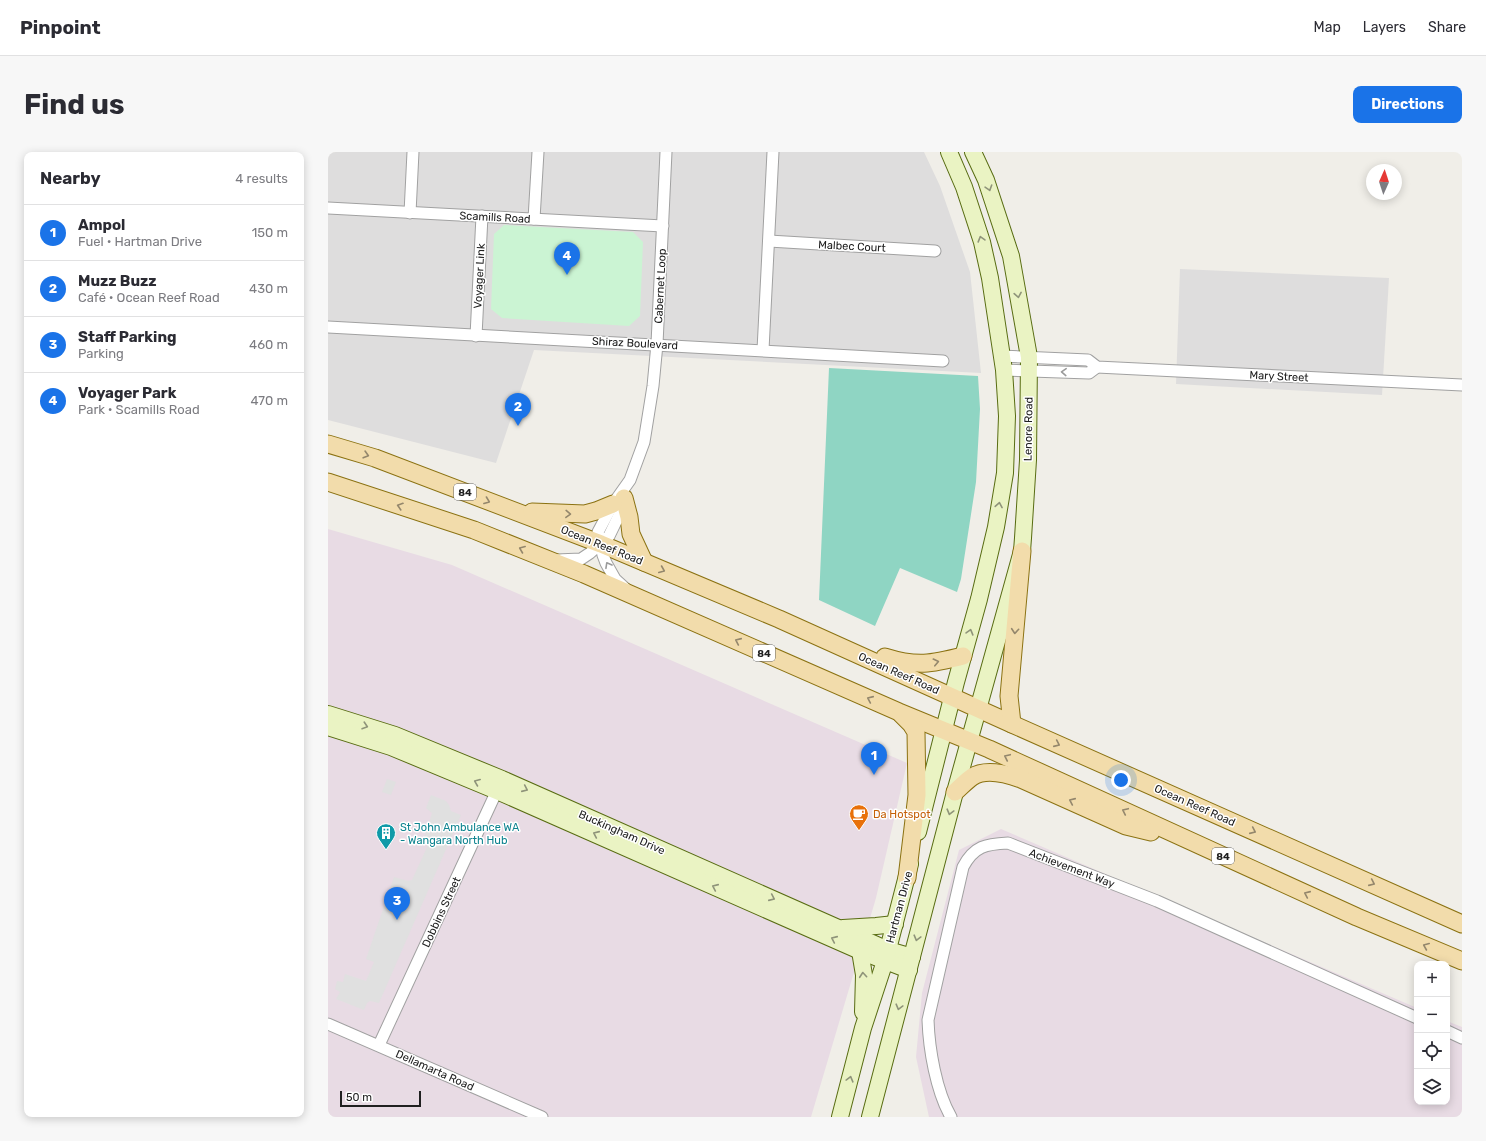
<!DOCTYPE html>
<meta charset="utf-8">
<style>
body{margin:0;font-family:Rubik,sans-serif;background:#f7f7f7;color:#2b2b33}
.controls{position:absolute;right:12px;bottom:12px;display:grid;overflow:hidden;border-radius:8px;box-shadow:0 2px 10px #0003}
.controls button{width:36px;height:36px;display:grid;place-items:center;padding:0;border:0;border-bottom:1px solid #e1e1e2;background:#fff;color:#2b2b33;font:20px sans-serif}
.compass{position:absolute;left:1038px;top:12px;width:36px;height:36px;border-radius:50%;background:#fff;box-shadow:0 2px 10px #0003;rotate:3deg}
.scale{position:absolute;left:12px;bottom:10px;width:81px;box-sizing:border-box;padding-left:4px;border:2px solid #202020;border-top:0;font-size:11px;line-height:14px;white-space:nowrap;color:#202020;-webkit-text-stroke:3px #fff;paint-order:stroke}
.you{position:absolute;left:793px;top:628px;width:14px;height:14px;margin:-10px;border:3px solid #fff;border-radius:50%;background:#1a73e8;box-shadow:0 0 0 6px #1a73e833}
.badge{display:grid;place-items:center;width:26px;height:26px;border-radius:50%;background:#1a73e8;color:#fff;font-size:13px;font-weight:700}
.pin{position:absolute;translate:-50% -33px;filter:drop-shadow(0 1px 2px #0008)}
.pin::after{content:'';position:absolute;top:21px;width:14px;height:12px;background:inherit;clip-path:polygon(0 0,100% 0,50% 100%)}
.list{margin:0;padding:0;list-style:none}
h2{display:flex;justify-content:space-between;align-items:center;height:52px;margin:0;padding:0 16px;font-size:17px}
h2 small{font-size:13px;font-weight:400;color:#7c7c81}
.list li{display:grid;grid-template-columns:26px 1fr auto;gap:12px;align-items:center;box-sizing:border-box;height:56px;padding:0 16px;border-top:1px solid #e1e1e2}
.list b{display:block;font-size:15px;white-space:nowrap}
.list p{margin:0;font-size:13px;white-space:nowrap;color:#7c7c81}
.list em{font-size:13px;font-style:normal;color:#7c7c81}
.icon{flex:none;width:22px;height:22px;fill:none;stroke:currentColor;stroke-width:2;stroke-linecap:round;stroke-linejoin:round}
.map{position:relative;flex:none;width:1134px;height:965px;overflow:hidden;border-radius:8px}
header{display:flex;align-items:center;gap:24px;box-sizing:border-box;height:56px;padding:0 20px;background:#fff;border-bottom:1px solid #e1e1e2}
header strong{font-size:19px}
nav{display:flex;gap:22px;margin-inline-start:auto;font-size:14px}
.intro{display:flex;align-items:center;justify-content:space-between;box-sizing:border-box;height:96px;padding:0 24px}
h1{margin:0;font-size:28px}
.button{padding:10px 18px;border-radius:8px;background:#1a73e8;color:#fff;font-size:14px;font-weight:700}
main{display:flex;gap:24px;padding:0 24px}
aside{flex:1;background:#fff;border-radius:8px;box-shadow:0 2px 10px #0003}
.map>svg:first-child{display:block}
</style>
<header>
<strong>Pinpoint</strong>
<nav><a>Map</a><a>Layers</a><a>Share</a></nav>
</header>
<div class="intro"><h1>Find us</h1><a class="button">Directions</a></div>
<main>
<aside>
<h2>Nearby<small>4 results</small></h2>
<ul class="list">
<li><span class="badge">1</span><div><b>Ampol</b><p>Fuel · Hartman Drive</p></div><em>150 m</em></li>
<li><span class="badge">2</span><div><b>Muzz Buzz</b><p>Café · Ocean Reef Road</p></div><em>430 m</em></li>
<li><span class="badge">3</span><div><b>Staff Parking</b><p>Parking</p></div><em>460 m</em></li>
<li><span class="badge">4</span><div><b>Voyager Park</b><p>Park · Scamills Road</p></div><em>470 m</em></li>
</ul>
</aside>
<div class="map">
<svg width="1134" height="965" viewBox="0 0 1134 965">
<rect width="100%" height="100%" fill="#f0eee8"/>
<!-- residential -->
<g fill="#dedddd">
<polygon points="0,0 596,0 612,34 642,120 653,221 206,198 168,311 0,268"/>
<polygon points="852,117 1061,126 1054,243 848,232"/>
</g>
<!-- industrial -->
<g fill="#e8dbe4">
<polygon points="0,377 124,413 579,611 548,746 483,965 0,965"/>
<polygon points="673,677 1089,856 1089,950 1119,950 1119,869 1134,875 1134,965 601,965 588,905 594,841 631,698"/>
</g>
<!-- park -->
<polygon fill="#cbf4d3" points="176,73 305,80 315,90 312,164 301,174 174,166 163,157 166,82"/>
<!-- pitch -->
<polygon fill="#8fd5c3" points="501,216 650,224 652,257 648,330 633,427 629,440 572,416 547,474 491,448"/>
<!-- parking -->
<g fill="#e0e0e0">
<polygon points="59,627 68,630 63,643 54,640"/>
<polygon points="103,643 118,649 121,653 123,659 133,663 51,851 42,849 39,851 36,858 8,847 12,840 7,837 9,829 15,830 17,822 38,829 46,810 38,807 66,725 80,729 84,728 100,693 100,691 96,686 104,661 98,656"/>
</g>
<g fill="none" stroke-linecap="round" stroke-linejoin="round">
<!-- street casing -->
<g stroke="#a1a1a1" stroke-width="13">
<g id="street">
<polyline points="0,56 335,74"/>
<polyline points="82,61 85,0"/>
<polyline points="206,67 210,0"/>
<polyline points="441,89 607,99"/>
<polyline points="0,175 615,209"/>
<polyline points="148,184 154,64"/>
<polyline points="435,198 445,0"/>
<polyline points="674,204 760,208 769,215 1134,233"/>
<polyline points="676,218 761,221 769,215"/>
<polyline points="228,408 253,407 262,401 281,384 295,355 296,349"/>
<polyline points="298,437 287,427 278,411 275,403 270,380 285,352 302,328 316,290 325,234 329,192 338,0"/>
<polyline points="0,872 214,965"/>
<polyline points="1119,879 1134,886"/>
<polyline points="51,893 172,632"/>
<path d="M623,965C608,939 601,897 600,868L635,715C646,694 658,692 680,691L829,749L1089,866"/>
</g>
</g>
<!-- secondary casing -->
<g stroke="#586c12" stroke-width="18">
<g id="secondary">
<polyline points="0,562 67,583 174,627 560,798 584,805"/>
<polyline points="0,575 63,595 169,639 532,799 581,818"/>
<polyline points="590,680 628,530 651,447 668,375 677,321 679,264 676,218 662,126 654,90 636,35 621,0"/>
<polyline points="515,776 548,774 567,772"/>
<polyline points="532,799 536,823 535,860"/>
<polyline points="512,965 535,876 557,809 582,712"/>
<polyline points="542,965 627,640 694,399 695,386 700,308 701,205 683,104 658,28 645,0"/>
</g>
</g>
<!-- primary casing -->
<g stroke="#8b7212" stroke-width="19">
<g id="primary">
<polyline points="0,292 47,306 273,392 451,467 684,572 1134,772"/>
<polyline points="0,330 146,378 256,422 571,560 661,597 1029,765 1134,809"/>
<polyline points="296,346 301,365 303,382 316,410"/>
<polyline points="204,360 257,362 268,359 285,352"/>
<path d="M557,505C589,515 603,512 635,504"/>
<polyline points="573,562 583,572 588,580 589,643 579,726"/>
<polyline points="684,572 681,544 694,399"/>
<path d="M627,640C633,635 638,629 644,625C658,616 679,622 693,627L798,674L823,680"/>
</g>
</g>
<!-- street -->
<use href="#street" stroke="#fff" stroke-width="11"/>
<!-- secondary -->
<use href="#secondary" stroke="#eaf3c3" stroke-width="16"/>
<!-- primary -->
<use href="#primary" stroke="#f2dcab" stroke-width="17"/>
</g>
<!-- one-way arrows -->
<defs><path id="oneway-chevron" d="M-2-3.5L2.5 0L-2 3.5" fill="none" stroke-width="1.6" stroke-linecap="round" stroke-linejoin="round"/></defs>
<g stroke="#8f947a">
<use href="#oneway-chevron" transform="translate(661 36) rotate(72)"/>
<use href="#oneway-chevron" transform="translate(653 87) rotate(-106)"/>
<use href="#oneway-chevron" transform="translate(690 143) rotate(80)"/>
<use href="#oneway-chevron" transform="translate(671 353) rotate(-80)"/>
<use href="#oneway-chevron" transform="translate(642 480) rotate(-74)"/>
<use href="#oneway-chevron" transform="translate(37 574) rotate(18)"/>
<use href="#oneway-chevron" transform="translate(149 630) rotate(-158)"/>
<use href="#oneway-chevron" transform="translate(197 637) rotate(24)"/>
<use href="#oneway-chevron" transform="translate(622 660) rotate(105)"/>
<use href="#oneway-chevron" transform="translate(268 682) rotate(-156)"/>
<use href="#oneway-chevron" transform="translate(387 735) rotate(-156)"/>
<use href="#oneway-chevron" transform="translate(444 746) rotate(24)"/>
<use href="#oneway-chevron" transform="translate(589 786) rotate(105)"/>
<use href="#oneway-chevron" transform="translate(506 787) rotate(-156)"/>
<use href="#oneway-chevron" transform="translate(535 823) rotate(-95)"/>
<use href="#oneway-chevron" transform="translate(571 855) rotate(105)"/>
<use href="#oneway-chevron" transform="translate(522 927) rotate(-75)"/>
</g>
<g stroke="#9b9b9b">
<use href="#oneway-chevron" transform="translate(736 220) rotate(-177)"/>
<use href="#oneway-chevron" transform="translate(280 413) rotate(-119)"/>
</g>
<g stroke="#94876c">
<use href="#oneway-chevron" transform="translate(38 303) rotate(16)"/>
<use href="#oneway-chevron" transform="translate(159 349) rotate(21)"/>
<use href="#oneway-chevron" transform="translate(72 354) rotate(-162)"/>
<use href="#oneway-chevron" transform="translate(240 362) rotate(2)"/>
<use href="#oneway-chevron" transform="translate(194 397) rotate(-158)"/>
<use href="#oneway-chevron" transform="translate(334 418) rotate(23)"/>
<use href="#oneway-chevron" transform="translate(687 479) rotate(95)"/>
<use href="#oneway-chevron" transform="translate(410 489) rotate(-156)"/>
<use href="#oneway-chevron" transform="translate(608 510) rotate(-13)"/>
<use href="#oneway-chevron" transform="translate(542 547) rotate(-156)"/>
<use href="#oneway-chevron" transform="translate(729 592) rotate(24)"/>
<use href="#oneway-chevron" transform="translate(679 605) rotate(-155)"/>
<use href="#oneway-chevron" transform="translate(744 649) rotate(-156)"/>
<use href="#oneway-chevron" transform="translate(797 659) rotate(-155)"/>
<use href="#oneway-chevron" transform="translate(925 679) rotate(24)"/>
<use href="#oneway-chevron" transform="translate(1044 731) rotate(24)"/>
<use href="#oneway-chevron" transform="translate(979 742) rotate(-156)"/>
<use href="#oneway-chevron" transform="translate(1098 794) rotate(-157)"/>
</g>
<!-- icons -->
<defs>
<g id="cafe-pin" transform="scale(1)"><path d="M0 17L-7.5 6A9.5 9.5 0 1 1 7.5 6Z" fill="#e8710a" stroke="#fff"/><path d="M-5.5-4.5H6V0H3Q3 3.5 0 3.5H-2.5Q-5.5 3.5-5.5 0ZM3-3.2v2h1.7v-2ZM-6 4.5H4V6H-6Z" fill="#fff"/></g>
<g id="building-pin" transform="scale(1)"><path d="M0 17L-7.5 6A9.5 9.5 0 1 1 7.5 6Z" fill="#0f9aa8" stroke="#fff"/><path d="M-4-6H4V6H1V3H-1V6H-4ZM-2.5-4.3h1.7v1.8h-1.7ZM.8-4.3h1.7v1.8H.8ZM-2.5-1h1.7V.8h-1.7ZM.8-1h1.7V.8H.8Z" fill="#fff"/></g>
</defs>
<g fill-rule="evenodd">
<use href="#cafe-pin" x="531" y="662"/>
<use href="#building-pin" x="58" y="681"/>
</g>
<g text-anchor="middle" stroke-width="3" stroke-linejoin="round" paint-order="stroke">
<!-- shield labels -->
<g fill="#fff" stroke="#636363" stroke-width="1">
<rect x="126" y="332" width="22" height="16" rx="3"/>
<rect x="425" y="493" width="22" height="16" rx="3"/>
<rect x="884" y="696" width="22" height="16" rx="3"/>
</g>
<g font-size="10" font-weight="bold" fill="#202020">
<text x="137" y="344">84</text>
<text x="436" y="505">84</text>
<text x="895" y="708">84</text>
</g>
<!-- street labels -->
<g font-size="11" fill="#202020" stroke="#fff">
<text transform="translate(167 65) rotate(3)" y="4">Scamills Road</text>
<text transform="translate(524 94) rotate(3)" y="4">Malbec Court</text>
<text transform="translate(151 124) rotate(-87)" y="4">Voyager Link</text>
<text transform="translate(332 134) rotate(-87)" y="4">Cabernet Loop</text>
<text transform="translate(307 191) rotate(3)" y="4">Shiraz Boulevard</text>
<text transform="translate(951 224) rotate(3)" y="4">Mary Street</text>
<text transform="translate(700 277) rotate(-89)" y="4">Lenore Road</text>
<text transform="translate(274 393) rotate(22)" y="4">Ocean Reef Road</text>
<text transform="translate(571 521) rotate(24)" y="4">Ocean Reef Road</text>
<text transform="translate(867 653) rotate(24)" y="4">Ocean Reef Road</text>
<text transform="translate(294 680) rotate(24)" y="4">Buckingham Drive</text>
<text transform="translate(744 716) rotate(21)" y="4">Achievement Way</text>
<text transform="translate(571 755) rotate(-75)" y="4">Hartman Drive</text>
<text transform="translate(113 760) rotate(-65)" y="4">Dobbins Street</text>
<text transform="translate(107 918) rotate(24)" y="4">Dellamarta Road</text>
</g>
<!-- food labels -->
<g font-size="11" fill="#c56008" stroke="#fff" text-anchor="start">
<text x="545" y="666">Da Hotspot</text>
</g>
<!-- culture labels -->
<g font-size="11" fill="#0d838f" stroke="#fff" text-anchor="start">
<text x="72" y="679">St John Ambulance WA<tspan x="72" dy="13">- Wangara North Hub</tspan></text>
</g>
</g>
</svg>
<div class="controls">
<button>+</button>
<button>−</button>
<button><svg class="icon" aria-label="locate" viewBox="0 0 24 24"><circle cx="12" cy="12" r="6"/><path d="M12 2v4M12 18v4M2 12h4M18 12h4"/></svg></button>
<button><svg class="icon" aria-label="layers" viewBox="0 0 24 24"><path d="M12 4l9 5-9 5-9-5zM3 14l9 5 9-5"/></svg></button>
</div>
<svg class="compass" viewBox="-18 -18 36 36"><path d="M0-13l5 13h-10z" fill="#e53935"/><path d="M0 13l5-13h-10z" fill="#7c7c81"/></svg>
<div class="scale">50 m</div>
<div class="you"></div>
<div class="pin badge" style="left:546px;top:623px">1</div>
<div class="pin badge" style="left:190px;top:274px">2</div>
<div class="pin badge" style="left:69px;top:768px">3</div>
<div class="pin badge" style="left:239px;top:123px">4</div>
</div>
</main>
